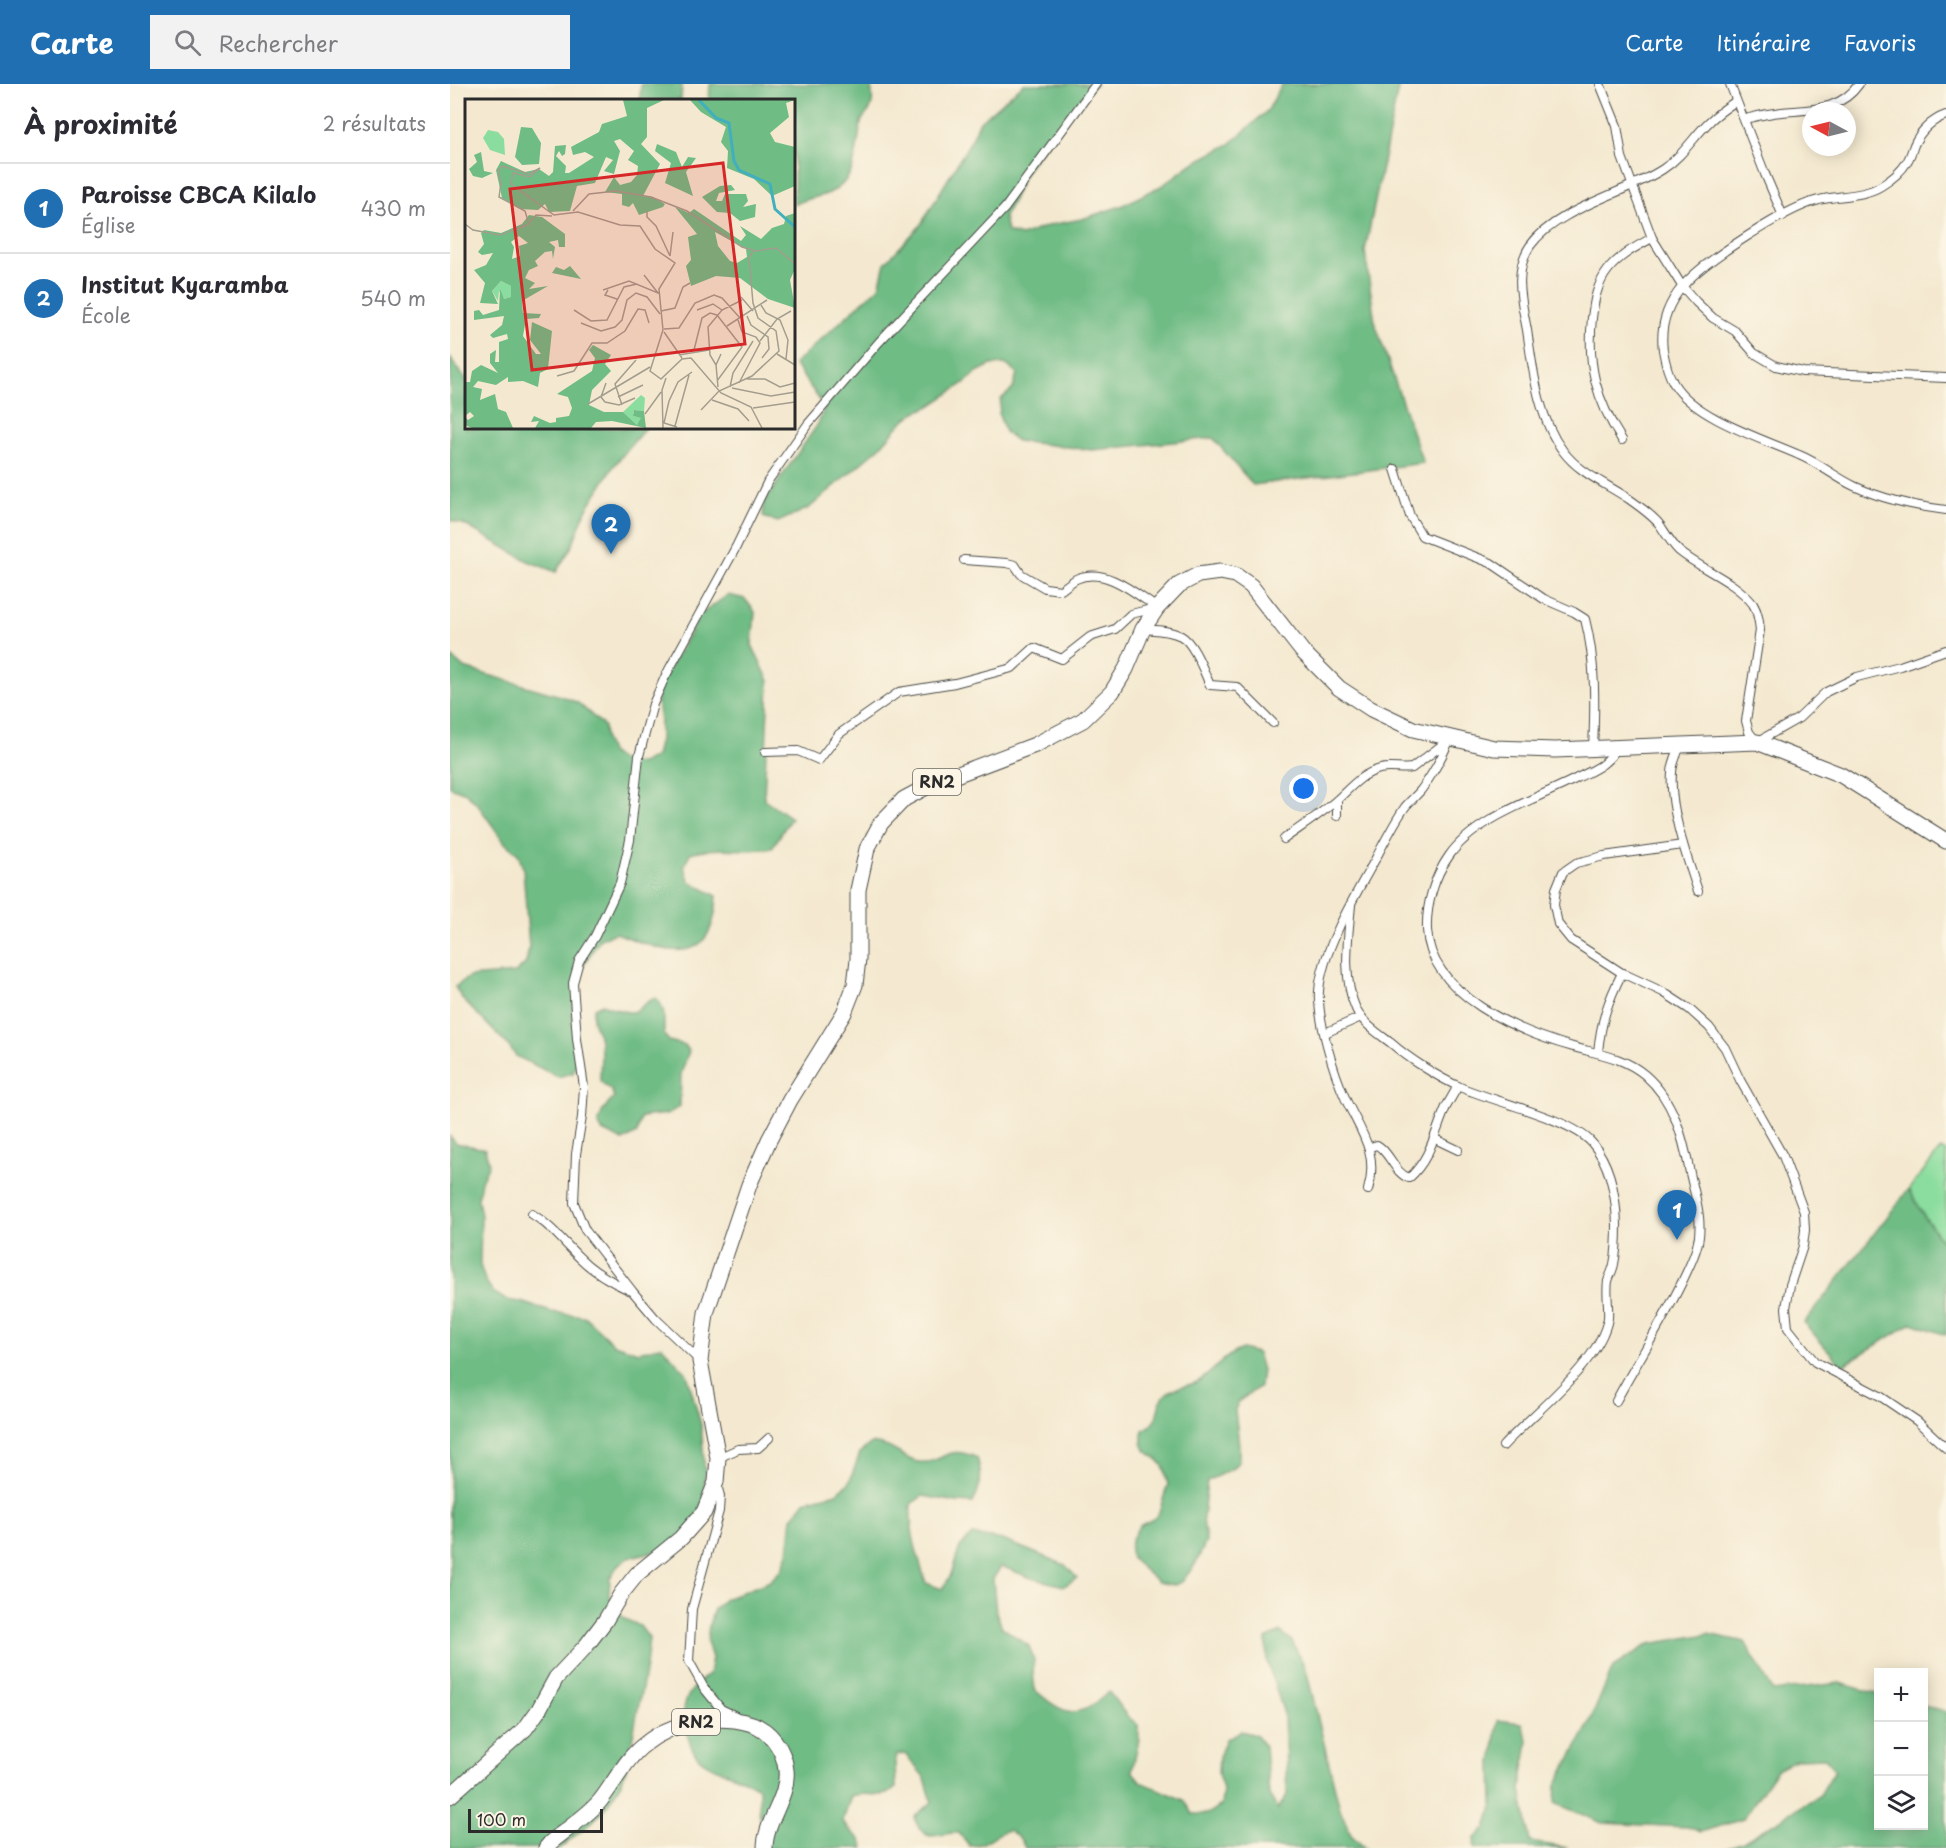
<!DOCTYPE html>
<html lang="fr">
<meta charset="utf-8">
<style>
body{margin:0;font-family:"Playpen Sans",sans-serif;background:#f2f2f3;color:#2b2b33}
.controls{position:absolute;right:18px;bottom:18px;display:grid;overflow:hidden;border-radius:0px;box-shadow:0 3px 15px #0003}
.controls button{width:54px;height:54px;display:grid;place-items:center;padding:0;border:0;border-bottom:2px solid #e1e1e2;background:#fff;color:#2b2b33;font:30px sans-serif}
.compass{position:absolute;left:1352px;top:18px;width:54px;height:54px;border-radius:50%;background:#fff;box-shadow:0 3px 15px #0003;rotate:277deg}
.scale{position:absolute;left:18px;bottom:15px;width:135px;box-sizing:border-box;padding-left:6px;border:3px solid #2b2b2b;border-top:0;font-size:16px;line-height:21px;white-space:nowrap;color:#2b2b2b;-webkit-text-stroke:4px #fcf5e5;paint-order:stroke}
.you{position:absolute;left:854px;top:705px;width:21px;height:21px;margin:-15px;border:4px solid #fff;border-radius:50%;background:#1a73e8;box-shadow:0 0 0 9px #1a73e833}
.badge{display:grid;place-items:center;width:39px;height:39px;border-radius:50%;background:#1f6fb2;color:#fff;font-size:20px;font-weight:700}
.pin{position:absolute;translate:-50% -50px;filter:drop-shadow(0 2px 3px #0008)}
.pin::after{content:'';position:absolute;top:32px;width:21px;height:18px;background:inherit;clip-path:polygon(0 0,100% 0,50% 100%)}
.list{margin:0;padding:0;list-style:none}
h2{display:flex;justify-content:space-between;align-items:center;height:78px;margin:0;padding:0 24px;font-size:26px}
h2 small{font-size:20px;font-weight:400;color:#7c7c81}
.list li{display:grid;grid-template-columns:39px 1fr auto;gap:18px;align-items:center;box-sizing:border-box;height:90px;padding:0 24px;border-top:2px solid #e1e1e2}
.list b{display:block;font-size:22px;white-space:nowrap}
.list p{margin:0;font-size:20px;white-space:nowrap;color:#7c7c81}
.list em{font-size:20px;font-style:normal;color:#7c7c81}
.icon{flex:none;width:33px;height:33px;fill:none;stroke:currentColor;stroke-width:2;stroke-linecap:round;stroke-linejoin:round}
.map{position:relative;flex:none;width:1496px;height:1764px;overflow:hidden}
header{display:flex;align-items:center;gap:36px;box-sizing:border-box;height:84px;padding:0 30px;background:#1f6fb2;color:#fff}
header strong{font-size:28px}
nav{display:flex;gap:33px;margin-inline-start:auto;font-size:21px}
.search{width:420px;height:54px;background:#f2f2f3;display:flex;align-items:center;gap:15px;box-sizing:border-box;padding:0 21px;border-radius:0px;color:#7c7c81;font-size:22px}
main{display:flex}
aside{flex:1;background:#fff}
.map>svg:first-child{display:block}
</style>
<header>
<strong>Carte</strong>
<div class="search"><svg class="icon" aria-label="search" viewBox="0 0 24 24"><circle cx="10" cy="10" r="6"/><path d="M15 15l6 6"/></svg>Rechercher</div>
<nav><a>Carte</a><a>Itinéraire</a><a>Favoris</a></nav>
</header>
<main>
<aside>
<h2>À proximité<small>2 résultats</small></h2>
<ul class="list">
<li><span class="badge">1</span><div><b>Paroisse CBCA Kilalo</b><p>Église</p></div><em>430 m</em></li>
<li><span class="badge">2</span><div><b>Institut Kyaramba</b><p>École</p></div><em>540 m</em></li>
</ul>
</aside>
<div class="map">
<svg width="1496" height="1764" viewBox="0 0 1496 1764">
<rect width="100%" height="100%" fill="#fcf5e5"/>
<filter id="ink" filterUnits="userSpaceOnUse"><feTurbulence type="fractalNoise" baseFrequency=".0167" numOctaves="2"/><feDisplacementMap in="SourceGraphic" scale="12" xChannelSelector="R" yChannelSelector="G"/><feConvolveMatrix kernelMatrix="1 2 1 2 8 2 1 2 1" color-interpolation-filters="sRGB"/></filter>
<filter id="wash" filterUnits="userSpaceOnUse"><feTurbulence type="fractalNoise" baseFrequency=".008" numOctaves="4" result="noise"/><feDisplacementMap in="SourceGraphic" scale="24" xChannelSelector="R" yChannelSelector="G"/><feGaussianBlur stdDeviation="1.35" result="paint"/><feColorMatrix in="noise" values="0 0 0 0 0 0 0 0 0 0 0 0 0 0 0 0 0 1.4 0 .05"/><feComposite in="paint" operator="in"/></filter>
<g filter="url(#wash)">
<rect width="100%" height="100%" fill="#f4e9d0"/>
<!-- green -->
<polygon fill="#8add9e" stroke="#5a8464" stroke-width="1.5" points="1491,1065 1496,1068 1496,1159 1493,1159 1474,1132 1459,1105"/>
<!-- forest -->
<g fill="#6fbc85" stroke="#4d7458" stroke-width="1.5">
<polygon points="191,0 232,0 231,16 190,16"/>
<path d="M260,0H420C422,7 424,16 421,23C419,30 412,32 411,39C406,64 408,97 379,109C367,114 355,114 344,121V16H259Z"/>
<path d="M574,0H646C631,11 624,25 613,39C601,56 585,71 574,91C567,105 563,119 554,132L557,148L571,152L600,141L632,135L671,122L713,101L740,81L780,60L818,26L832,0H949L915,167L925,239L973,379L803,401L763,354L642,366L567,357L555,348L549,331L551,315L563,305L567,289L555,280L541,281L527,288L516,298L480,322L464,329L452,338L430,363L359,424L328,438L313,433L314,418L368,340L374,325L367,312L344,280L429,203L435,179L470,142L522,55L530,37Z"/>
<polygon points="0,273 11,290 16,294 16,344 195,344 163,383 136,426 121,464 106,488 78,477 15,441 0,436"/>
<path d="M278,511L295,515L305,528L302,561L319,597L314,715L341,734L322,764C295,769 267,761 240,769L234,783L240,798L267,812C264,861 244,877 196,860C185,857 176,852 165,849L150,855L133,882L122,928L128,975L123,989L108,993L66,972L57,960L13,916L5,903L19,893L65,889L76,879L79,864L73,784L68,770L55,759L28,721L16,709L0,703V572L14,584L114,613L128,619L154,642L155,656L161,670L174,678L192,680L206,672L210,655V637L207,618L209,602L251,530Z"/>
<path d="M206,914C217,924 213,937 214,951L219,957L235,961L239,967L231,990L230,1022L218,1030L191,1033L187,1049L173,1057L152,1047L148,1040L153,1026L164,1014L162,1007L150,997C150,984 152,970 150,957C148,943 140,941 144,924L152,920C160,923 177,931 185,927C193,924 195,917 206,914Z"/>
<polygon points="0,1052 6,1059 35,1065 39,1080 31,1097 28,1115 31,1132 30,1181 35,1196 43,1208 56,1216 71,1218 101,1228 134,1232 164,1260 188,1268 212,1262 237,1290 251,1341 255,1389 254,1428 225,1463 180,1473 167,1482 160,1495 159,1510 165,1524 175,1535 190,1542 199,1554 196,1583 177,1683 171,1699 154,1726 142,1738 110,1764 0,1764"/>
<polygon points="1459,1105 1474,1132 1493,1159 1496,1159 1496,1251 1462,1239 1392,1282 1354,1239"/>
<path d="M792,1265L807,1269L812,1286L810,1302L788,1318L785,1326L789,1361V1377L782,1385L757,1397L753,1434L756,1458L746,1479L732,1498L724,1501L708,1498L682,1475L680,1467L681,1457L689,1442L705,1434L709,1428L718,1400C715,1394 716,1387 713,1382C704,1367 687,1371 693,1346C713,1338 703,1321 717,1309C725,1302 737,1303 747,1298C764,1289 772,1272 792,1265Z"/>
<path d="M421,1359C428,1360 434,1361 440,1364C449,1368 460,1378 469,1378C495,1380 495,1359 527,1374C533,1393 531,1401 523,1419L507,1418L473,1412L461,1420C459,1447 468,1473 476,1499L492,1505L500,1493L510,1463L522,1451L553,1456L615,1481L627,1494L614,1502L581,1494L551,1482L543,1495L546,1528L552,1543L579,1562L584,1575L583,1589L585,1606C616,1633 627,1636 659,1608L676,1631L688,1641L689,1655L682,1687L691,1698L734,1716L742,1730H757L771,1721L773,1705L768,1690L769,1673L776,1655L791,1647L806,1651L815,1663L819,1711L828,1725L837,1711L834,1630L817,1577L816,1555L831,1548L842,1557L856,1585L890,1725L901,1751L915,1764H575L571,1756L559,1746C544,1749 536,1762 520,1762L509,1749C488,1747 477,1764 464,1734C469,1727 476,1724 482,1718L475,1694L455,1670L447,1671L445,1679L446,1703C435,1718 417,1706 401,1712L393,1737C398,1748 411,1751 414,1764H314L310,1756L309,1705C290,1690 271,1690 254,1678C243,1671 241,1662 237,1650C229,1622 235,1608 259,1590L262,1574L257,1558L259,1541L264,1525L275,1515L320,1497L332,1485L338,1469L342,1434L355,1417L387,1409L399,1399L410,1369Z"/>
<polygon points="1258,1550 1295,1558 1323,1607 1390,1599 1428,1610 1428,1742 1474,1742 1474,1622 1496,1628 1496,1764 1277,1764 1293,1758 1370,1711 1385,1686 1374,1674 1347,1675 1327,1685 1293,1735 1251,1748 1238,1743 1152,1739 1105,1719 1106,1701 1138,1642 1163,1583 1199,1560"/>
<polygon points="1048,1636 1072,1639 1078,1656 1071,1705 1080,1758 1118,1764 1024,1764 1025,1754 1036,1744 1043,1720 1042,1679"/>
</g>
</g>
<g filter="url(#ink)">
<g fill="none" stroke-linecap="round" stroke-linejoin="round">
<!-- street casing -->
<g stroke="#494844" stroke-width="10">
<g id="street">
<polyline points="1150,0 1167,42 1172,73 1202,154 1232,202 1246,218 1263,234 1285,247 1304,269 1326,282 1353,288 1496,294"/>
<polyline points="1280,0 1315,90 1333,132"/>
<path d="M1286,17C1277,23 1268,29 1260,37C1243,53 1234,71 1213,85C1175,110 1107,124 1080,162C1063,187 1072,219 1077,246C1083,286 1088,334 1113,367C1129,389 1157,400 1179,415C1189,422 1203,432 1210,441C1216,450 1221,459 1229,467C1252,486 1284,496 1303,520C1308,528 1309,537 1310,546L1296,637L1299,648L1307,658L1349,634L1376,608L1407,593L1450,582L1496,566"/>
<path d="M1496,31C1482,36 1470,47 1464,61C1462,67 1460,73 1457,78C1451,88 1441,96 1431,102C1413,113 1389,111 1369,116C1338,123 1252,178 1232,203C1217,221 1210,243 1213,266C1215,278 1218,290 1224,300C1245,334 1313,355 1349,371C1369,379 1385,393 1404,402C1434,416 1464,422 1496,426"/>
<path d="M1295,35C1307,32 1320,29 1332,28C1362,25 1390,27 1409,0"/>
<path d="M1172,356C1146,316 1137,281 1142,234C1144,217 1147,200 1158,186C1170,171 1186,163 1202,154"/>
<path d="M945,385L960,432L972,452L1041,479L1094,515L1124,528L1135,535C1146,577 1145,622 1143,665"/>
<path d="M514,476L557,479L565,481L571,490L595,504L611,506C615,503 621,498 626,495C655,482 685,509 707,524"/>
<path d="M693,545C705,546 720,546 731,552C744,559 754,588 760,601L787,603L823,639"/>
<path d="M1230,662C1227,670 1222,680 1222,689C1219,724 1237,774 1248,807"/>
<polyline points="315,668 348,667 369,676 389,650 449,608 505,599 562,584 584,564 612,575 640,553 665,545 681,530 706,524"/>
<polyline points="887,716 887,732"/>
<path d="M834,755C852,742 871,730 888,715C901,703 911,690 930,685C941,682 952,686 962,684L1000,655C992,673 983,690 971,706C966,712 960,717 955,723C944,739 935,757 926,774C906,810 872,866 869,907C867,935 884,990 896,1016C911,1048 929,1069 918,1106"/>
<polyline points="1233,761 1154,772 1126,779 1113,788 1106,805 1104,821 1108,840 1121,856 1172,889 1213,908 1239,925 1259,943 1275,964 1290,996 1333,1072 1354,1128 1355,1146 1353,1162 1340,1201 1336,1224 1338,1244 1365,1278 1430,1312 1467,1337 1496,1364"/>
<path d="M901,821C898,855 892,893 906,925C912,939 929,950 941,959C958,974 989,994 1010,1003C1042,1017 1122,1035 1142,1059C1161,1081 1166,1111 1167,1140C1167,1153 1167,1167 1164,1180C1163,1186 1160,1191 1158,1197C1156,1209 1159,1222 1158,1234C1151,1278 1083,1329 1053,1362"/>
<polyline points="875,949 911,933"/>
<path d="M1148,968C1151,937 1158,917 1172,889"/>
<polyline points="985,1055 1008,1066"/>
<path d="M920,1063L927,1061C940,1068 944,1089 959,1094C980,1076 985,1048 996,1023C1000,1016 1004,1009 1008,1002"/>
<path d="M82,1130C102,1142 115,1160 131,1175C145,1189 162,1198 179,1206"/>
<polyline points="249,1276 206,1235 183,1208 135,1146 124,1119 126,1070 132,1033 134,1003 127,955 123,899 129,877 145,852 170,799 180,756 189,672 203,620 215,593 286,463 318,397 358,340 429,258 555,124 646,0"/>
<path d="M1166,1317C1188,1276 1213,1238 1233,1196C1238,1185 1244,1174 1247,1162C1254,1139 1245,1112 1240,1089C1233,1053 1224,1016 1195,991C1174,973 1148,970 1123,963C1070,948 980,911 977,846C976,821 984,793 999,772C1025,734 1087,715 1127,694C1136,689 1148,685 1155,678C1160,674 1164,669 1167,664"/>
<polyline points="268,1374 288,1365 308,1364 319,1354"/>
<polyline points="267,1401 270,1412 269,1427 242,1525 239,1577 254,1604 271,1625 286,1632"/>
</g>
</g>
<!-- highway casing -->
<g stroke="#494844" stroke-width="17">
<g id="highway">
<polyline points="0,1712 75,1645 88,1627 106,1594 136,1562 155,1537 171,1510 187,1490 231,1454 254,1428 266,1398 268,1374 250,1277 256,1229 299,1101 319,1056 340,1016 394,929 405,901 408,875 408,806 417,765 431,739 454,715 482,700 585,661 633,636 662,608 676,585 693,545 707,524 729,501 748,491 770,488 785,491 801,502 852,567 889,604 921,625 963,645 1044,664 1105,666 1307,658 1391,691 1496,757"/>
<path d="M96,1764L101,1758C117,1745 137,1732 150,1717C165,1698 176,1674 195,1660C222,1638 266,1630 299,1639C320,1645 334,1665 336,1686C339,1713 315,1737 315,1764"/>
</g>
</g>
<!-- street -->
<use href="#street" stroke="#fff" stroke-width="8"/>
<!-- highway -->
<use href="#highway" stroke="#fff" stroke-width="15"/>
</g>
</g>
<g text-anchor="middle" stroke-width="6" stroke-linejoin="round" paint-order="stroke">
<!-- shield labels -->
<g fill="#fcf5e5" stroke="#6a6863" stroke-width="1.5">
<rect x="463" y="685" width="48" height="26" rx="4.5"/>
<rect x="222" y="1625" width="48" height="26" rx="4.5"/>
</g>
<g font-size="16" font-weight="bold" fill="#2b2b2b">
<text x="487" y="704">RN2</text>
<text x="246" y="1644">RN2</text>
</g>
</g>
<!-- overview -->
<g transform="translate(15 15)">
<rect width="330" height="330" fill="#f4e9d0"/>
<path d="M23,31L33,33L39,40L40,56L25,51L18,39ZM36,182L46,187V198L39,200L34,192L33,202L27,192ZM176,296L180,299L179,312L169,311L168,317L177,319L172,326L158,313Z" fill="#8add9e"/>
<path d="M158,1H199L182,9V38L176,45L195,65L178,97L188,98L200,105L198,108L174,116L168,104L164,108L157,106V95L140,93L149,78L155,86L166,83L172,76L173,67L163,61L169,52L155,40L149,42L155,52L149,75L139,72L148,61L141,58L130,84L112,87L105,112L84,113L80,105L73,111L55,110L37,99L31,71L36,62L60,73L74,70L84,77L88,73L90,47L101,46L100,55L97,57L94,52L91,57L101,67L100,74H104L129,58L120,53L108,56L106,48L134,33L137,25L162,17ZM225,1H330L321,4L324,18L305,34L310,43L330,48V87L307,97L289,80L262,69L263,52L256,43L261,28L236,13ZM56,28L67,29L76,44L74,65L57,66L50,58ZM192,45L211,53L217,68L223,58L231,59L221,73L228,97L200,84L206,64L190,52ZM16,53L19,72L28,74L17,79L8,77L4,70L12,63L9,56ZM266,86L270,91L254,94L251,102H257L260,95H281L283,102L278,108L291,105L290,118L275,122L265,114L252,113L237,98L255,87ZM210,108L224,114L229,110L276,142L281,136L275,127L296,140L307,129L319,125L321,117L330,114V170L325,181L330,209L303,200L275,179L251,177L226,187L221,167L226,161L223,138L232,135ZM250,133L281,150L282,158L272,164L265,162L253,147ZM64,116L77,118L100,135V148H94L93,141L84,143L90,148L88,160L87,152L80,153L70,162L73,167L64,171L60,179L70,184L64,190L83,187L57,202L58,214L76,215L74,219L61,220L58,237L71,255H76L65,241L67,223L87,232L83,270L75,274L73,288L58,282L43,283V278L31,286L13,282L8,288L17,290L15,301L30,295L33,310L41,313L48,329H7L0,326V318L3,321L9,317L5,313L0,317V283H5L7,272L16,266L33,274L25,264V255L31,251L30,263H34V243L43,240L42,235L28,239L25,236L37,226L39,217L9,221V212L14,211L18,216L34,211L35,190L39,200L46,198V187L36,182L27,192L33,205L15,204L20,184L9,171L21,166L28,154L17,156L13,153L19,145L16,134L19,131L36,134L57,125ZM54,137L63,144L54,147L55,157L47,160L49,148L46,143ZM105,167L116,180L87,174L91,168L99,171ZM128,246L146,256L140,265L146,272L127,291L124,306L139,313H158L172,326L176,319L168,317L169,311L179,312L181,329L147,322L131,323L126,329H70L74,322L66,323L69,317L85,324L91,323V319L104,317L107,309L103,298L92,295L127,272L130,259L124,251Z" fill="#6fbc85" fill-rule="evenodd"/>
<path fill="none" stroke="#41afbd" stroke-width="3" d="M234,1L251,19L264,24L269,62L274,71L305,85L310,110L330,128"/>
<path fill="none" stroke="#a49d8e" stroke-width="1.5" d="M108,112L124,95L151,92L186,98L222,112L277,148L291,152L311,149L330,165M182,112V118L191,127L205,157M65,123L71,116L87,117M0,125L8,131L35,136L64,125L60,112L34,98L36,84L33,71L37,67L64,75L75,69L65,78L48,74L46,85L89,116L113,113L155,126L175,127L190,150L210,164L194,190L198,231L185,272L196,280L217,260L226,259L256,294L286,308L297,329M205,157L208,133M138,191L164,182L193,194L179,176M143,191L140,196L152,200M276,198L288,212M296,206L301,214L315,221L323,241L321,260M109,211L126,222L142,221L159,188L172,185M232,211L248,205L257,211M196,212L210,209L218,188L225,184M282,217L286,226L303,238L304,250L297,259M273,221L277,233L291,238L295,244L274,284M116,224L136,232L150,228L157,221L162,201L171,194L182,198L195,215M262,227L302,201M199,230L214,229L230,204L249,196L257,199L275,219M199,233L217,259M295,242L312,220L326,212M229,251L237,219L245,214L252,216L277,248L252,282M312,255L330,266M214,256L244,251M251,266L245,256L243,228L257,211L277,201M92,277L109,272L127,244H142L160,232L173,210L180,211L184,224M282,280H300L315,288L330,284M141,284L136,298L140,303L154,306L170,299M253,288L251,266L256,255M265,288L268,274L288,242M267,289L306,297L330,293M153,298L178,286M247,301L273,310L284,322M123,305L185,268M157,306L150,285L171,261M288,309L330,303M236,311L254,292L287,277L314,252L311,232L293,219L288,204L284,159L288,152M180,315L196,293M210,327L224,276M212,328L199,324L204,302L213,283L227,273M198,329L197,291L201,279"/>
<path fill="#d62828" fill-opacity="0.15" stroke="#d62828" stroke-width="3" d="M258,64L280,245L67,271L45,90Z"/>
<rect width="330" height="330" fill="none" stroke="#2b2b2b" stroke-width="3"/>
</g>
</svg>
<div class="controls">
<button>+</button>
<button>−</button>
<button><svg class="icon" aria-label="layers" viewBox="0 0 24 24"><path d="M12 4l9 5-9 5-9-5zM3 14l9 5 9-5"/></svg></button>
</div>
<svg class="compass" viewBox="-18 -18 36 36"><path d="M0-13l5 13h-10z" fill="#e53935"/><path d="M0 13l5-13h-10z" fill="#7c7c81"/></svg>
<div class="scale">100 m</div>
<div class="you"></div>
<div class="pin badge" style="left:1227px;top:1156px">1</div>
<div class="pin badge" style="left:161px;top:470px">2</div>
</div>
</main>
